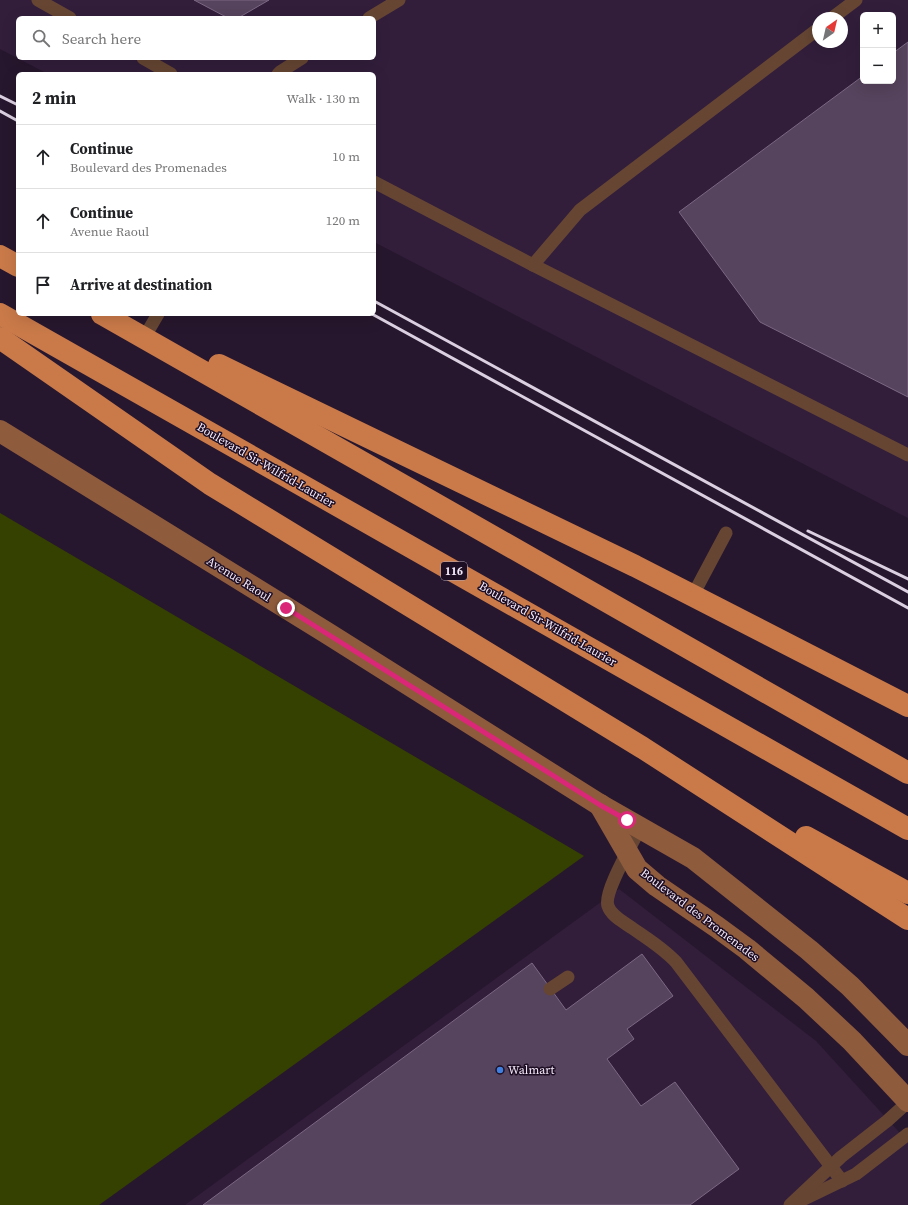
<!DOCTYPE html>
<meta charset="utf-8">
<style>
body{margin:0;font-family:"Source Serif 4",serif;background:#f6f6f6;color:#202124}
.controls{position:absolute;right:12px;top:12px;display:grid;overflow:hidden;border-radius:6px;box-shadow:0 4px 16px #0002}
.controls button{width:36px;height:36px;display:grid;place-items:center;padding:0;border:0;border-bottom:1px solid #e0e0e0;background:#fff;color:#202124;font:20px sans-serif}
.compass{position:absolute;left:812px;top:12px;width:36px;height:36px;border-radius:50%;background:#fff;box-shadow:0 4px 16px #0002;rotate:34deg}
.stop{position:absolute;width:12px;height:12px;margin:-9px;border:3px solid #db2777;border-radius:50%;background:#fff}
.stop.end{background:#db2777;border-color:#fff;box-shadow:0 1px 4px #0008}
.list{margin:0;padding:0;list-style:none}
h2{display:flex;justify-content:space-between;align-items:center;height:52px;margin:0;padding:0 16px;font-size:17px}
h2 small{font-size:13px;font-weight:400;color:#757577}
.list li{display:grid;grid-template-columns:26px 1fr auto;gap:12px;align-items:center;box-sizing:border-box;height:64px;padding:0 16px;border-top:1px solid #e0e0e0}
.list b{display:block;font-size:15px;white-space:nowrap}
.list p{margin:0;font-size:13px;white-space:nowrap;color:#757577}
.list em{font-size:13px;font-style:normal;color:#757577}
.icon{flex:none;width:22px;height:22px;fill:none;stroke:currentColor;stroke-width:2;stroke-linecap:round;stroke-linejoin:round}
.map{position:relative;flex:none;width:908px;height:1205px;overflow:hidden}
.search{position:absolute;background:#fff;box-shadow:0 4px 16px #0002;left:16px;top:16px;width:360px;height:44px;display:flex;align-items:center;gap:10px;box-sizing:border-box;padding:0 14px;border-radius:6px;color:#757577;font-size:15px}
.panel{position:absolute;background:#fff;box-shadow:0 4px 16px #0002;left:16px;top:72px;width:360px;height:244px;border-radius:6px}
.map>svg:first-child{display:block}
</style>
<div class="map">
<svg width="908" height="1205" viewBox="0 0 908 1205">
<rect width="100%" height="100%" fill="#27172e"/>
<!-- built -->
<g fill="#321e3b" fill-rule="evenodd">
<path d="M0,0H908V518L374,242V74H48L0,49ZM863,15H893V81H863ZM18,18H374V58H18ZM818,18H842V42H818Z"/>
<polygon points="619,889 816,1041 908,1142 908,1205 185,1205"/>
</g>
<!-- green -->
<polygon fill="#354100" points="0,513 584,856 99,1205 0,1205"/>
<!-- building -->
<g fill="#56435d" stroke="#7c6884">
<polygon points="194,0 269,0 238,18 228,18"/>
<polygon points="908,42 908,397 760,322 679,212 863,76 863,81 893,81 893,53"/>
<polygon points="642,954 673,996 627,1029 634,1039 607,1059 641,1106 675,1082 739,1169 690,1205 203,1205 532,963 566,1010"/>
</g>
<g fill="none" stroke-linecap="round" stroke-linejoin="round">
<!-- lane -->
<g stroke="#664633" stroke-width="13">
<polyline points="38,0 70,18"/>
<polyline points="369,18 399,0"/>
<polyline points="832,18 856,0"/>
<polyline points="143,58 171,74"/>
<polyline points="278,74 280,72 302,58"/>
<polyline points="374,182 533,265 908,455"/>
<polyline points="533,265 580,210 818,29"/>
<polyline points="144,338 158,314"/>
<polyline points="693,595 726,533"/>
<path d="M640,828C633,843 603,892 608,906C611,916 624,922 632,928C648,939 663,948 676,962L842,1181"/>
<polyline points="550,989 568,977"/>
<polyline points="802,1200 856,1174 908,1134"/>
<polyline points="790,1205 841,1157 887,1121 908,1102"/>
</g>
<!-- secondary -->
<g stroke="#8f5b3d" stroke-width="22">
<polyline points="0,431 327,633 600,805 693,858 809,950 850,986 908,1045"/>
<polyline points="600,805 637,869 657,886 717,927 747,949 806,998 852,1041 908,1101"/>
</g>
<!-- highway -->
<g stroke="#ca7a49" stroke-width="22">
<polyline points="0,256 18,266"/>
<polyline points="0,314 908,829"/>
<polyline points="102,314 908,773"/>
<polyline points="0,338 210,484 643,748 908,919"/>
<polyline points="219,365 635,566 908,706"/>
<polyline points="806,837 908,893"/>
</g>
<!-- rail -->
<g stroke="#dbd0e1" stroke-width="3">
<polyline points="0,96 18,105"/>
<polyline points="0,111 18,121"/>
<polyline points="374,301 908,592"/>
<polyline points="372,314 908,608"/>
<polyline points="808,531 908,579"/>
</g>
</g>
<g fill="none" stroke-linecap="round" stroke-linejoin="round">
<!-- route -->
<polyline stroke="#db2777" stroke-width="5" points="286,608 600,805 627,820"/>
</g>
<!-- markers -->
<circle fill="#3f7fe0" stroke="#1d0e24" stroke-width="1.5" cx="500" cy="1070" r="4"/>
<g text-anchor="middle" stroke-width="3" stroke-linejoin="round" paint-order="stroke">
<!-- shield labels -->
<rect fill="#1d0e24" stroke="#b4a8ba" stroke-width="1" x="441" y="562" width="26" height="18" rx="3"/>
<g font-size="11" font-weight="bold" fill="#f5eafa">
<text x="454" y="575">116</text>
</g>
<!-- street labels -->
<g font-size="12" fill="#f5eafa" stroke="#1d0e24">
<text transform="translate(266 465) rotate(30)" y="4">Boulevard Sir-Wilfrid-Laurier</text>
<text transform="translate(239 579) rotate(32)" y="4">Avenue Raoul</text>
<text transform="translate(548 624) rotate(30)" y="4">Boulevard Sir-Wilfrid-Laurier</text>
<text transform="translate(700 915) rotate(37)" y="4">Boulevard des Promenades</text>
</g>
<!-- poi labels -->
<g font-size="12" fill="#f5eafa" stroke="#1d0e24" text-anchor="start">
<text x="508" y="1074">Walmart</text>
</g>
</g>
</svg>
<div class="controls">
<button>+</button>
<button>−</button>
</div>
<svg class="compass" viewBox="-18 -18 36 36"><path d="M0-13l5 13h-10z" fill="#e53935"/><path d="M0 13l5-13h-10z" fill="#757577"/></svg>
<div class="stop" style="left:627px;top:820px"></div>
<div class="stop end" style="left:286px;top:608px"></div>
<div class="search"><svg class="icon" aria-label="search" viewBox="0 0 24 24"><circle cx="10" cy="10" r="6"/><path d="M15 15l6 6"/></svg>Search here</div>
<section class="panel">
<h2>2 min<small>Walk · 130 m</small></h2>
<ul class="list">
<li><svg class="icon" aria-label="ahead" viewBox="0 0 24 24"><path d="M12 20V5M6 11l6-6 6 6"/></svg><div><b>Continue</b><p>Boulevard des Promenades</p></div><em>10 m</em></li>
<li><svg class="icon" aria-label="ahead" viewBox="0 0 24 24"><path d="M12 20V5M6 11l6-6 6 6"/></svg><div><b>Continue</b><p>Avenue Raoul</p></div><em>120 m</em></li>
<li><svg class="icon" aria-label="arrive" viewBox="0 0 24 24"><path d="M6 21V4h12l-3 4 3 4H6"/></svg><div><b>Arrive at destination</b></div></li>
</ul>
</section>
</div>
